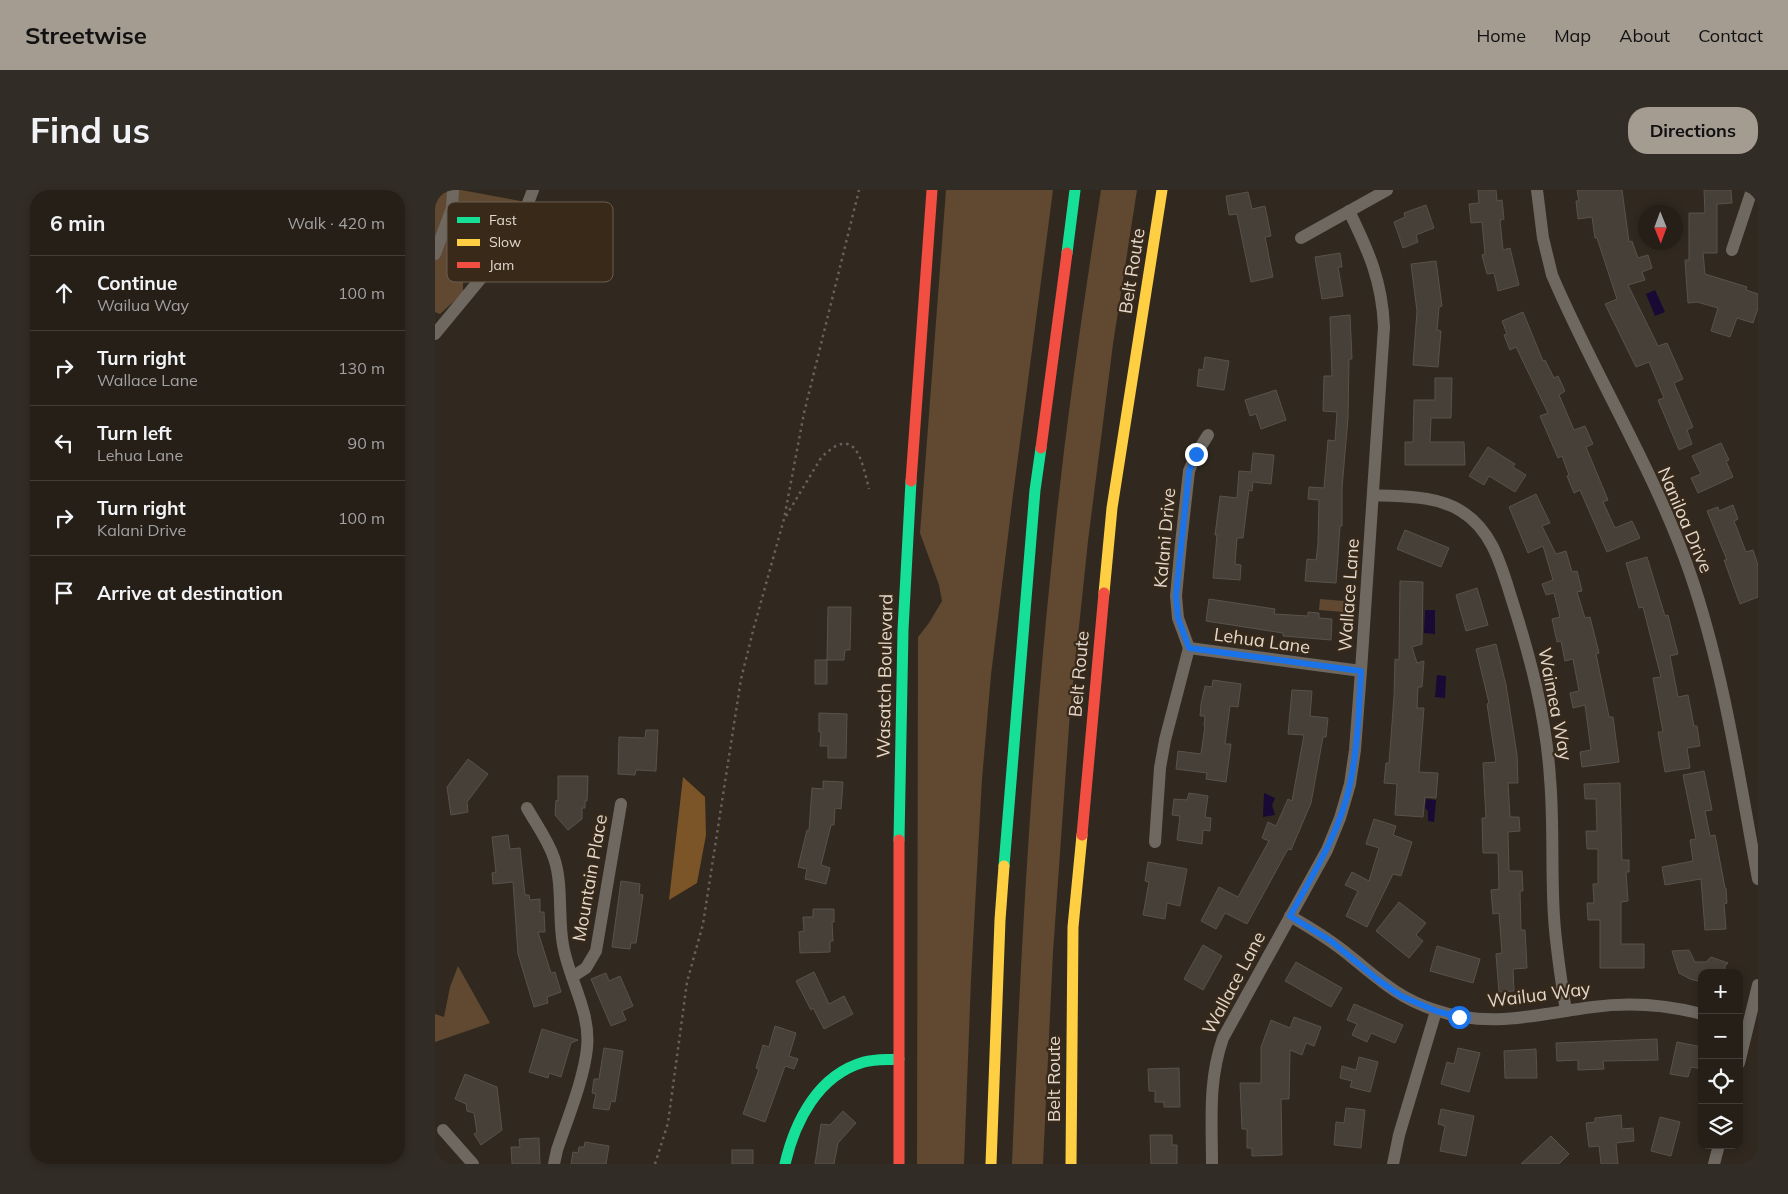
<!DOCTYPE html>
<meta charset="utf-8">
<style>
body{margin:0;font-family:Mulish,sans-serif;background:#312c25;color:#f1f3f6}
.controls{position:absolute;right:15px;bottom:15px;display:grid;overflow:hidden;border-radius:10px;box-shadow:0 2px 8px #0003}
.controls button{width:45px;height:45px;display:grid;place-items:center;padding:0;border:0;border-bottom:1px solid #423d37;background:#251f18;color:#f1f3f6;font:25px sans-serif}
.compass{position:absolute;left:1203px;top:15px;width:45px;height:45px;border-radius:50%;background:#251f18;box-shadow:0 2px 8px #0003;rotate:179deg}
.stop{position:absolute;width:15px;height:15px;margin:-11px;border:4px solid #1a73e8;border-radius:50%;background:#fff}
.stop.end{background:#1a73e8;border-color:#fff;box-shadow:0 1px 5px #0008}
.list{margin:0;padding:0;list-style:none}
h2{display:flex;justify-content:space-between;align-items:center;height:65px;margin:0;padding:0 20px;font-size:21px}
h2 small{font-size:16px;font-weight:400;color:#a3a2a2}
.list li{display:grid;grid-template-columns:32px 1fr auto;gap:15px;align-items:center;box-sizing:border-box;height:75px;padding:0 20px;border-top:1px solid #423d37}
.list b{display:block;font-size:19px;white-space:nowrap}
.list p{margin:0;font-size:16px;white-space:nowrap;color:#a3a2a2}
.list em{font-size:16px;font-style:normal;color:#a3a2a2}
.icon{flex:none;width:28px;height:28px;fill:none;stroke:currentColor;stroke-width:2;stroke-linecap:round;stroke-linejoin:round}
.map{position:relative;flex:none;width:1323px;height:974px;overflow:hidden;border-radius:20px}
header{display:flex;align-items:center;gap:30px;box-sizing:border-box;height:70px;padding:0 25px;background:#a49b91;color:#111}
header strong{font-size:24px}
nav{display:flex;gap:28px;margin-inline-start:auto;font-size:18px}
.intro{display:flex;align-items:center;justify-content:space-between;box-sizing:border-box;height:120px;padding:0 30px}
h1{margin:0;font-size:35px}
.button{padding:12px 22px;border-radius:20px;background:#a49b91;color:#111;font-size:18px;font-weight:700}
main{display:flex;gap:30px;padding:0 30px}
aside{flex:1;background:#251f18;border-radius:20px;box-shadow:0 2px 8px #0003}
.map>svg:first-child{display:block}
</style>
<header>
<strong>Streetwise</strong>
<nav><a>Home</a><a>Map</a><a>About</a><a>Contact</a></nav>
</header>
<div class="intro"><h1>Find us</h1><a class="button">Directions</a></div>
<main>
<aside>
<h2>6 min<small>Walk · 420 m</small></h2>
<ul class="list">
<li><svg class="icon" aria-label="ahead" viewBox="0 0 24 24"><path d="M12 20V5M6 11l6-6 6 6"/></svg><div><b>Continue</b><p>Wailua Way</p></div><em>100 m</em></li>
<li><svg class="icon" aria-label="right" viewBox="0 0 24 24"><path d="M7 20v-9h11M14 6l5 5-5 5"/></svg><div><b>Turn right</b><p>Wallace Lane</p></div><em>130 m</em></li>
<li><svg class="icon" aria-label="left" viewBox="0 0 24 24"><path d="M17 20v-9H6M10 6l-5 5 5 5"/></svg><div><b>Turn left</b><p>Lehua Lane</p></div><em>90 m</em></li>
<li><svg class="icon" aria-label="right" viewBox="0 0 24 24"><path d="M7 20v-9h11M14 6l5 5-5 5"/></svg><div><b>Turn right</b><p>Kalani Drive</p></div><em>100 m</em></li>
<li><svg class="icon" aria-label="arrive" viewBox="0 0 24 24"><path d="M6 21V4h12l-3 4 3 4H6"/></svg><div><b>Arrive at destination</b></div></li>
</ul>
</aside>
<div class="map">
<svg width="1323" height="974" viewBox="0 0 1323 974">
<rect width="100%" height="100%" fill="#312920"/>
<!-- green -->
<g fill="#604930">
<polygon points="0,0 26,0 96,13 45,85 28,71 28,103 5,124 0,122"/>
<polygon points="511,0 618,0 578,305 556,485 547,589 536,789 529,974 482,974 483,447 494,433 507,411 504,395 485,343"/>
<path d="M666,0H702L678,154L653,351L635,522L618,762L608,974H577C585,772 596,571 617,370C629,246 647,123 666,0Z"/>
<polygon points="885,409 909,411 908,422 884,420"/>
<polygon points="23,776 55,833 0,852 0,824 9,827 15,797"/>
</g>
<!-- forest -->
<polygon fill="#7b5427" points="248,587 270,607 271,645 262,693 234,710"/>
<!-- water -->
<g fill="#180935">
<polygon points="1220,100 1230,122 1220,126 1211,104"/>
<polygon points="990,420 1000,420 1000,444 989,443"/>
<polygon points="1002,485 1011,486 1010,508 1000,507"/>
<polygon points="829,603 840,608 837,615 840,625 828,627"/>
<polygon points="991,609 1001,610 999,632 993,631 993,621 990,618"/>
</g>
<!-- building -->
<g fill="#474039" stroke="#59524b">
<polygon points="1043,0 1061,0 1062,11 1067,10 1069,29 1065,30 1068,60 1075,58 1084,95 1063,101 1059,83 1052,84 1047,65 1050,64 1047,32 1036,33 1034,14 1044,13"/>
<polygon points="1142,0 1187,0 1194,52 1197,51 1203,68 1213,65 1217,78 1207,82 1210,90 1193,95 1223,156 1232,153 1248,189 1239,193 1258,237 1252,240 1257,254 1244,260 1223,210 1229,208 1214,172 1201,177 1170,114 1182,109 1162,48 1160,48 1157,27 1143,29 1141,11 1144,11"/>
<polygon points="1269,0 1296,0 1297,13 1282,14 1282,63 1268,63 1270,84 1312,97 1311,100 1323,104 1323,118 1318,133 1302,128 1295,147 1276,141 1283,118 1262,112 1253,113 1250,70 1254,70 1254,23 1270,23"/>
<polygon points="813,2 817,19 830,16 836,46 830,47 838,87 816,92 802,24 794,25 791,6"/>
<polygon points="991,15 999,38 981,45 983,52 968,58 959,32 970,27 969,23"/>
<polygon points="905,63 907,77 903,77 908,106 887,109 880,67"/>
<polygon points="1001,71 1007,116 1004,117 1002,140 1006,141 1003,177 978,175 982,121 976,74"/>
<polygon points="1088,122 1108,171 1110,170 1119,188 1123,186 1130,201 1124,205 1139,240 1150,236 1158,254 1151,257 1173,310 1168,312 1180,338 1197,331 1205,348 1172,362 1145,300 1139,303 1132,286 1134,285 1127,266 1123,268 1105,226 1113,223 1081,157 1075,160 1069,145 1072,144 1067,131"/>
<polygon points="915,125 917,169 914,169 913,228 907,298 907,336 905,336 901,393 870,391 872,369 881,370 883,354 884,310 873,309 874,297 889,298 893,250 900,251 902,222 888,221 889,186 897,186 895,127"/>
<polygon points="770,167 794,171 789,200 762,196 764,179 768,180"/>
<polygon points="1000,188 1017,188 1016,228 996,228 995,252 1029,252 1030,275 970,275 970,252 978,252 979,210 1000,210"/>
<polygon points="841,200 851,230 826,239 821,224 815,226 810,210"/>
<polygon points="1286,253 1294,270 1291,271 1298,287 1263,303 1256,288 1266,284 1257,266"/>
<polygon points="1053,257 1080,274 1078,277 1091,285 1080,302 1054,286 1049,295 1034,286"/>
<polygon points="818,263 839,265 836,294 818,292 817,301 814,300 808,348 802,348 800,374 806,375 805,390 778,388 782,345 780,345 785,306 802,308 804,281 816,282"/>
<polygon points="1101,304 1115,333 1107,336 1121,364 1131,361 1137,382 1142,381 1147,401 1142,402 1150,428 1155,427 1164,463 1161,464 1174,527 1178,527 1184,572 1147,577 1145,562 1156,560 1150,515 1138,518 1135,503 1144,501 1138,469 1130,471 1126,451 1122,452 1117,429 1125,427 1119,403 1111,405 1107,394 1118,390 1108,356 1093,363 1074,317"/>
<polygon points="1298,315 1303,329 1299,331 1311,362 1318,360 1323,375 1323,407 1305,414 1289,370 1292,370 1272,321 1283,317 1284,321"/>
<polygon points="970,340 1014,358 1006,377 962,359"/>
<polygon points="1212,367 1230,426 1233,425 1243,464 1235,466 1243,507 1253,505 1259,536 1262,536 1265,556 1252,558 1255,578 1230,582 1223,542 1228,542 1218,488 1226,487 1208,417 1204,418 1191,373"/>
<polygon points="965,391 988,392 987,454 977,457 982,473 989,471 987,497 983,497 982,518 989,518 984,582 1003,583 1001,608 990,607 988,627 960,625 962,594 949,593 951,573 954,573 959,507 960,469 964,470"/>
<polygon points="1042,398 1053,435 1031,441 1021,405"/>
<polygon points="774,409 840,419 839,424 873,426 873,422 884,423 884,428 897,429 896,450 848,446 848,443 771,431"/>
<polygon points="393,417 416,417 415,460 410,460 409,470 392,470 392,494 380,494 380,470 392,470"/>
<polygon points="1061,454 1071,495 1082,565 1083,593 1073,593 1075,627 1084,627 1085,641 1073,642 1074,681 1087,681 1088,701 1085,701 1086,740 1090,740 1092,778 1078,779 1079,801 1064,802 1061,764 1067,763 1064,723 1058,724 1056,700 1064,699 1063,663 1048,663 1047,628 1051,628 1048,573 1061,572 1052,514 1054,513 1041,459"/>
<polygon points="778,490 806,494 803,517 795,516 790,554 796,554 791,592 771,589 772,583 741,579 743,561 766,564 770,536 769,536 770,526 765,526 766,514 770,496 777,497"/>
<polygon points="857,500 877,501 875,526 893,528 891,547 888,547 876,613 856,660 853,659 812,734 790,723 781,739 766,731 784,697 803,707 834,651 827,648 833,632 841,636 853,609 857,611 869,545 853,544"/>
<polygon points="384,523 412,524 411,568 393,568 393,556 385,556 386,542 384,542"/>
<polygon points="211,540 223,540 221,581 201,580 200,585 183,584 184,547 210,548"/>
<polygon points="33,569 53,584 32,612 33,622 16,625 12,597"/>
<polygon points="1269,581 1277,620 1270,621 1275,646 1280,645 1290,698 1291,698 1292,713 1289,714 1291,739 1270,740 1266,689 1230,695 1227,677 1258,671 1255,650 1261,649 1248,585"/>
<polygon points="123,586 153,586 152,611 150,611 150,618 147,618 147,629 133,640 120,625 121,610 123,611"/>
<polygon points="388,591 408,592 406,619 400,618 399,635 396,635 386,675 395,678 391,694 370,689 372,679 363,677 372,640 374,641 377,598 388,599"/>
<polygon points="1185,593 1187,670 1194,670 1194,682 1191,682 1193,711 1186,712 1186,754 1209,754 1209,778 1165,778 1165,730 1153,730 1152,713 1159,713 1158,694 1163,694 1163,659 1152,659 1151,641 1162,641 1161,609 1150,609 1149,594"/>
<polygon points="754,603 773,606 770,627 776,628 775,641 768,640 767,654 742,650 745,626 737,625 739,609 752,610"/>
<polygon points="939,629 961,636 958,645 977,652 966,686 958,684 932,737 911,726 923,701 910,695 917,682 934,691 944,658 931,654"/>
<polygon points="73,645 75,659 85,658 90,705 94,705 95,710 105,709 105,722 109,722 110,742 103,742 116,783 120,782 126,802 112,807 113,813 99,817 83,764 78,692 58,694 57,683 61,682 57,647"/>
<polygon points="713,672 752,679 745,716 732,713 730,729 708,725 714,692 710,691"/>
<polygon points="186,691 205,694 204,704 208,705 201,753 196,753 195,759 177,757"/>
<polygon points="964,712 991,733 981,745 988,751 974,768 941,741"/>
<polygon points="378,719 399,719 399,732 397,732 398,751 395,751 395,762 365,763 364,742 369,741 368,727 378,727"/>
<polygon points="768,755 787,766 768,800 749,789"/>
<polygon points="1002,756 1045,769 1038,793 995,781"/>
<polygon points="1254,760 1260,772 1271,772 1276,767 1293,773 1290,776 1290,783 1267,783 1267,792 1255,789 1244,783 1237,761"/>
<polygon points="861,772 907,798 896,817 850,791"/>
<polygon points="379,782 394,814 409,806 418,824 389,839 378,818 376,820 361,791"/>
<polygon points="171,783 174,791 185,786 198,816 187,821 191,830 176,836 156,789"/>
<polygon points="919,814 968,835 960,853 936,843 932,852 917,845 922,834 912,830"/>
<polygon points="859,827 886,837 879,856 871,853 867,865 855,860 854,909 846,909 847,965 817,966 817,958 812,958 812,939 807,939 805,893 826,893 826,857 836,830 855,838"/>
<polygon points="340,836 361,843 354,866 363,869 359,879 350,876 330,932 308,924 324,879 321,878 328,855 334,857"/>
<polygon points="107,839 143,850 136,853 126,887 114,883 113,888 94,882"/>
<polygon points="1222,849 1223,870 1168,871 1169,879 1143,880 1143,870 1122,871 1121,853"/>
<polygon points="1242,852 1267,857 1267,879 1256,877 1253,887 1235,884"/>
<polygon points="169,858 188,861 180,912 176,911 174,920 158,918 161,904 157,903 159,889 164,889"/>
<polygon points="1023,858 1045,863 1034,902 1006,894 1012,872 1019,874"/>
<polygon points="1101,859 1102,888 1070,888 1069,861"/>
<polygon points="924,867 943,872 935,902 915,897 917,891 905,888 907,876 921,880"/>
<polygon points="744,878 745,917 729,917 729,912 720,912 720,901 714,901 713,879"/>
<polygon points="30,884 62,897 67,940 46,955 39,944 42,942 39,923 32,921 31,914 20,909"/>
<polygon points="911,918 930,920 926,958 899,955 901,932 909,933"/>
<polygon points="1006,919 1039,926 1031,966 1005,961 1010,936 1003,934"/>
<polygon points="408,921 421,933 403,953 399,974 380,974 386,934 395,935"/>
<polygon points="1186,925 1187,939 1198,938 1199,951 1181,953 1183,974 1166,974 1164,956 1154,957 1151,933 1160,932 1160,928"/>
<polygon points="1225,927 1245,932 1236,966 1216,961"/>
<polygon points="715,945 737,945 737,955 742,955 742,974 716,974"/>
<polygon points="1116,946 1134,964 1124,974 1086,974"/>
<polygon points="104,948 105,974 77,974 76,957 85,957 84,949"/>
<polygon points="150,952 174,956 171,974 136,974 138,962 143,963 144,957 149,957"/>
<rect x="297" y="960" width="21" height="14"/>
</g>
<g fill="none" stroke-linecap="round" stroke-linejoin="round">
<!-- path -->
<g stroke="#68615b" stroke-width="2.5" stroke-dasharray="2.5 4" stroke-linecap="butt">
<path d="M351,326L386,268C421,232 427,272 434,299"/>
<polyline points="220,974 233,933 252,792 268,734 306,489 319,437 349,329 369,223 424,0"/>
</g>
<!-- street -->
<g stroke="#6e6861" stroke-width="12">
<path d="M1102,0L1108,48L1117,85C1160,186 1219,279 1255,383C1289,482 1304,587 1323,689"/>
<polyline points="866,48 952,0"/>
<polyline points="1297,60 1317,0"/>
<polyline points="0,64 17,18 18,0"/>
<polyline points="0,144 67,63 88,26 98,0"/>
<path d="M938,305C967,307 1001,305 1026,321C1057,340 1066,375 1076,407C1095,466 1111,526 1115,588C1119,634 1116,681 1119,727C1121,759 1126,790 1131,821"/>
<polyline points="754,458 743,428 741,406 746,353 754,281 761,264 773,245"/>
<polyline points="754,458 926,481"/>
<path d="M92,618C101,634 113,650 119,668C128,694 123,728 128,755C134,790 156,822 152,858C149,889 132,930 122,960L119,974"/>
<polyline points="720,652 725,578 730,550 754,458"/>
<path d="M855,726C876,738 896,750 915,766C944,789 963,808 1000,820C1055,839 1103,824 1158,817C1194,812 1232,815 1267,824"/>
<polyline points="137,787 151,778 161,761 186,614"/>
<polyline points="1304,873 1323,795"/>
<polyline points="8,940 38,974"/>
<path d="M777,974C777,930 773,891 788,848L892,660L905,628L915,594L920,560L926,481L949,137C947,91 934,62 914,21"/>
<polyline points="958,974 964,945 1001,821"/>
<polyline points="1279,974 1284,955"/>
</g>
<!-- fast -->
<g stroke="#16e098" stroke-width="11">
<polyline points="632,63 640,0"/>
<polyline points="464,650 468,440 476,291"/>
<polyline points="569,676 600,300 606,258"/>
<path d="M350,974C360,931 383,885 429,872C440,869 453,870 464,869"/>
</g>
<!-- slow -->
<g stroke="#ffcf43" stroke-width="11">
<polyline points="669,403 677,318 727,0"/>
<polyline points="556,974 565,730 569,676"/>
<polyline points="636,974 638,737 647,645"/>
</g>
<!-- jam -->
<g stroke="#f24e42" stroke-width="11">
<polyline points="606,258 632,63"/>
<polyline points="476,291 497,0"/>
<polyline points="647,645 669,403"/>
<polyline points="464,974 464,650"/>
</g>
</g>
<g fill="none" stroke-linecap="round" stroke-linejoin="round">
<!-- route -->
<path stroke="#1a73e8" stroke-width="6" d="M761,264L754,281L741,406L743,428L754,458L926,481C924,518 923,557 915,594C905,642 878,684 855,726L896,751L943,790L966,806L1001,821L1024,827"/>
</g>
<g text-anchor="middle" stroke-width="4.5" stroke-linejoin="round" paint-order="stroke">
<!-- street labels -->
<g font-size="18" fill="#e2d8ce" stroke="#382919">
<text transform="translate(697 81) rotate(-81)" y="6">Belt Route</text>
<text transform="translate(1250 330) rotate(67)" y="6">Naniloa Drive</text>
<text transform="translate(730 348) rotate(-85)" y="6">Kalani Drive</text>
<text transform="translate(914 405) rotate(-86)" y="6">Wallace Lane</text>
<text transform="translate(827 451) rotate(8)" y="6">Lehua Lane</text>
<text transform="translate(644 484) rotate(-85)" y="6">Belt Route</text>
<text transform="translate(450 486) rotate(-89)" y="6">Wasatch Boulevard</text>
<text transform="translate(1120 514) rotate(79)" y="6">Waimea Way</text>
<text transform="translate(155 688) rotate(-80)" y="6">Mountain Place</text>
<text transform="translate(799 793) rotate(-62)" y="6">Wallace Lane</text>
<text transform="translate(1104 805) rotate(-7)" y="6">Wailua Way</text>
<text transform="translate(619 889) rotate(-90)" y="6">Belt Route</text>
</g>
</g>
<!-- legend -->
<rect x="12" y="12" width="166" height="80" rx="8" fill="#382919" stroke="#6b5e4f" stroke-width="1"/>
<rect x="22" y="27" width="23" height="6" fill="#16e098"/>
<rect x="22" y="49" width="23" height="7" fill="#ffcf43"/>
<rect x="22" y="72" width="23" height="6" fill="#f24e42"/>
<g font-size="14" fill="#e2d8ce">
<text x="54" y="35">Fast</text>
<text x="54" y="57">Slow</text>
<text x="54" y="80">Jam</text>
</g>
</svg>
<div class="controls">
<button>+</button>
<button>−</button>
<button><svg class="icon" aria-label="locate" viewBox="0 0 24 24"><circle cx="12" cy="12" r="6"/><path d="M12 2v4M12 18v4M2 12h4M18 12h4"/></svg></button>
<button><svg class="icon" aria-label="layers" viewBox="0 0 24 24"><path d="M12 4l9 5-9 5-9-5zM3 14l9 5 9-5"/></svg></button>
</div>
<svg class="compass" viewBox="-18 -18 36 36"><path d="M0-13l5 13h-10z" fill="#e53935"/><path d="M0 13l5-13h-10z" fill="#a3a2a2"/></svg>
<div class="stop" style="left:1024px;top:827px"></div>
<div class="stop end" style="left:761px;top:264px"></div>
</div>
</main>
